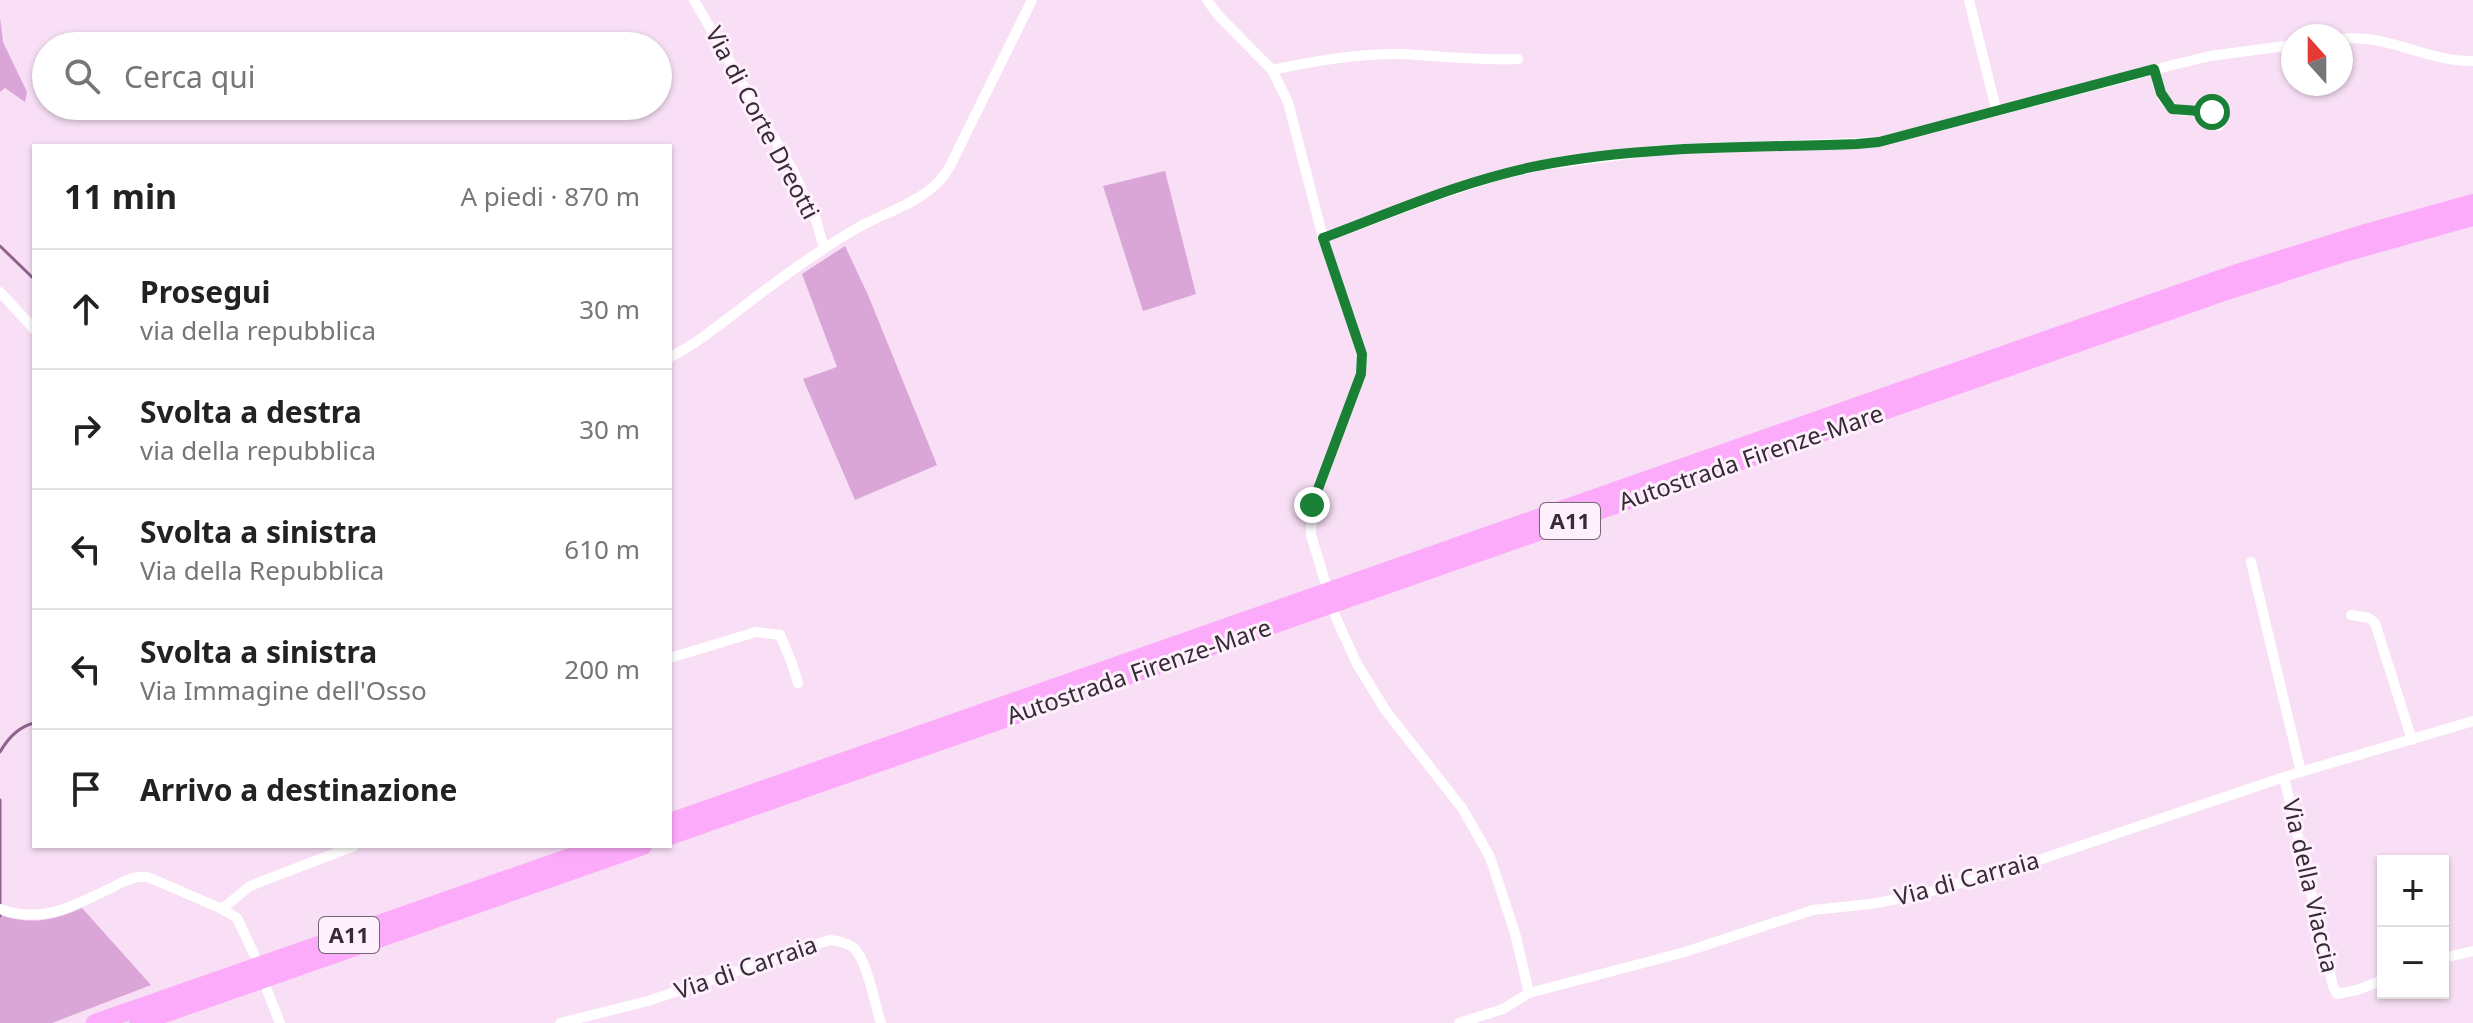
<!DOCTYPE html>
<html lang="it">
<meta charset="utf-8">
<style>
body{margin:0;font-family:"Noto Sans",sans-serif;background:#f6f6f6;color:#222}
.controls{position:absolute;right:24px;bottom:24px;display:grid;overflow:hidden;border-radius:0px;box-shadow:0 2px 6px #0004}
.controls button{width:72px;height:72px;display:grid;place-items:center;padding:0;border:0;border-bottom:2px solid #e0e0e0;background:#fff;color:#222;font:40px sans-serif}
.compass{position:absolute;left:2281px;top:24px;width:72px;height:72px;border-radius:50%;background:#fff;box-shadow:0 2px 6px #0004;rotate:339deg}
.stop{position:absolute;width:24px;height:24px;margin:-18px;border:6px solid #198035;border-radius:50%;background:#fff}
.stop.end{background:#198035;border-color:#fff;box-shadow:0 2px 8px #0008}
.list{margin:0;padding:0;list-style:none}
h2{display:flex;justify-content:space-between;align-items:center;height:104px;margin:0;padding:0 32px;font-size:34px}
h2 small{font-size:26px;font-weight:400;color:#767676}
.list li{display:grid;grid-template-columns:52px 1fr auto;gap:24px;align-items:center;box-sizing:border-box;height:120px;padding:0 32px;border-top:2px solid #e0e0e0}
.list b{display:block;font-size:30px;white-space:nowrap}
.list p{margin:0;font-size:26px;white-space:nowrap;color:#767676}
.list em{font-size:26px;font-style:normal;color:#767676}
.icon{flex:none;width:44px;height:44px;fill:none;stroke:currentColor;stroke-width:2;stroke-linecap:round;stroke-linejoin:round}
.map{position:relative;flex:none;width:2473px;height:1023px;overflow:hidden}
.search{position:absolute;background:#fff;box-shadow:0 2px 6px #0004;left:32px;top:32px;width:640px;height:88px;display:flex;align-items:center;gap:20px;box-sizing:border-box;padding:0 28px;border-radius:44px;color:#767676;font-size:30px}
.panel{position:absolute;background:#fff;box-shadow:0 2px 6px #0004;left:32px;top:144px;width:640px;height:704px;border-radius:0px}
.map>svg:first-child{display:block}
</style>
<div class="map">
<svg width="2473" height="1023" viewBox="0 0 2473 1023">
<rect width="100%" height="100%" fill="#f8dff6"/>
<!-- green -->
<g fill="#d9a6d7">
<polygon points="0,17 3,42 27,92 25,102 5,88 0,92"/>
<polygon points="1165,171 1196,294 1143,311 1103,186"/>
<polygon points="845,246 868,295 937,465 855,500 803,379 837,367 802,274"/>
<path d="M82,908L151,985L52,1023H0V915C29,925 54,921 82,908Z"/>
</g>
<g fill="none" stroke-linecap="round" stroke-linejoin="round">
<!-- stream -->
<g stroke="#90638f" stroke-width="3">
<polyline points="0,246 34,279"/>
<path d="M0,752C8,738 18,727 34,723"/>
<polyline points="0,800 0,916"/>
</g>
<!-- minor -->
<g stroke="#fff" stroke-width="10">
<polyline points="694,0 792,169 816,220 824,248"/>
<polyline points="1207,0 1218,15 1272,70 1288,102 1323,238 1362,354 1361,374 1312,505 1311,535 1336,618 1357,664 1386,711 1462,808 1490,857 1515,933 1529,993"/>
<polyline points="1969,0 1996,109"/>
<path d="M2341,39C2387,33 2427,62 2473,61"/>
<path d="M2154,69C2161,95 2162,112 2193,111C2200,111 2205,110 2212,112L2219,126"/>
<path d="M1272,70C1313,61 1359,53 1401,54C1440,56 1478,61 1518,59"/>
<polyline points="1323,238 1435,196 1496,176 1543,165 1660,150 1879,142 2169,66 2210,56 2293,45"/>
<polyline points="0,292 34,329"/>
<path d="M670,357C700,342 725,320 752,300C786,274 821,249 859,227C890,210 933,199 950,166L1032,0"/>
<polyline points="2251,562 2301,772"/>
<polyline points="2351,615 2369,618 2375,623 2412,740"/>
<polyline points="670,658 756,632 780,635 791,661 798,683"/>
<polyline points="2284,777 2333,986 2337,994 2357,990 2383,980"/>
<path d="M0,909C42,925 76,905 113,887C126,880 134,876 148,877L222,909L237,918L254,954"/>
<polyline points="222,909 250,886 354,846"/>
<polyline points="2443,958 2473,951"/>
<polyline points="267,990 280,1023"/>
<path d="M560,1023L648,1001L829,940C838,941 846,942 854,948C867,960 875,1005 881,1023"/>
<polyline points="1459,1023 1503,1009 1529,993 1685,952 1813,910 1870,904 1910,897 2018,867 2284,777 2473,721"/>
</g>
<!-- motorway -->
<g stroke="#fcabfa" stroke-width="18">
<polyline points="670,822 2237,273 2362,234 2473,203"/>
<polyline points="670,836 2218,294 2344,253 2473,217"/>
<polyline points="95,1023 602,846"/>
<polyline points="138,1023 643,846"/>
</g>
</g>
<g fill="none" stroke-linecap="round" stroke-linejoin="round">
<!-- route -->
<path stroke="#198035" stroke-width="10" d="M1312,505L1361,374L1362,354L1323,238C1395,211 1467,179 1542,165C1646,145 1752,148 1857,144L1879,142L2154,69L2161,93L2172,109L2212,112"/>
</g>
<g text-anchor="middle" stroke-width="6" stroke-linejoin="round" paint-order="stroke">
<!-- shield labels -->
<g fill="#fff0fe" stroke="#726771" stroke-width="2">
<rect x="1540" y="503" width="60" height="36" rx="6"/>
<rect x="319" y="917" width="60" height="36" rx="6"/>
</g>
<g font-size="22" font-weight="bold" fill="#362c35">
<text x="1570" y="529">A11</text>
<text x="349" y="943">A11</text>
</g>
<!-- street labels -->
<g font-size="24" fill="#362c35" stroke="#fff0fe">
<text transform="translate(762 123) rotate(62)" y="8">Via di Corte Dreotti</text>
<text transform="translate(1751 458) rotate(-19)" y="8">Autostrada Firenze-Mare</text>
<text transform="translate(1139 672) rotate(-19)" y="8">Autostrada Firenze-Mare</text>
<text transform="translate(1967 879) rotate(-15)" y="8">Via di Carraia</text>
<text transform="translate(2310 886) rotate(77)" y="8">Via della Viaccia</text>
<text transform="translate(746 968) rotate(-19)" y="8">Via di Carraia</text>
</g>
</g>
</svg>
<div class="controls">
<button>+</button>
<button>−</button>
</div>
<svg class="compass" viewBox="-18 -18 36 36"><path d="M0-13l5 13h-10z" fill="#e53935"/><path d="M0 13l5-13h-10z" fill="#767676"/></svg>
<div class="stop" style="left:2212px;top:112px"></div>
<div class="stop end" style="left:1312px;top:505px"></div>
<div class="search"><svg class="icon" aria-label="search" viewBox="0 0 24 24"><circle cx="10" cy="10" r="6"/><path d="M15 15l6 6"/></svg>Cerca qui</div>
<section class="panel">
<h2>11 min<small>A piedi · 870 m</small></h2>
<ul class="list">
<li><svg class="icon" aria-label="ahead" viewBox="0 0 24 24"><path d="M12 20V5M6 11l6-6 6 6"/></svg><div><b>Prosegui</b><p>via della repubblica</p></div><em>30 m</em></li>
<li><svg class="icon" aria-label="right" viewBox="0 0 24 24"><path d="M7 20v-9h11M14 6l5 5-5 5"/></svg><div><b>Svolta a destra</b><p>via della repubblica</p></div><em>30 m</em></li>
<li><svg class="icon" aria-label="left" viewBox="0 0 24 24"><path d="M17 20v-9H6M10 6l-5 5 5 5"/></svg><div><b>Svolta a sinistra</b><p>Via della Repubblica</p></div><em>610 m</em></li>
<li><svg class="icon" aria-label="left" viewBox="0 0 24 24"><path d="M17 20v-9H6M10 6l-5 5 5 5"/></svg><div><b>Svolta a sinistra</b><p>Via Immagine dell'Osso</p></div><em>200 m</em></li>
<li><svg class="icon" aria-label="arrive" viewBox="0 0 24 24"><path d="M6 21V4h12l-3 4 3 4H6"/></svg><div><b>Arrivo a destinazione</b></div></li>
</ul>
</section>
</div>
